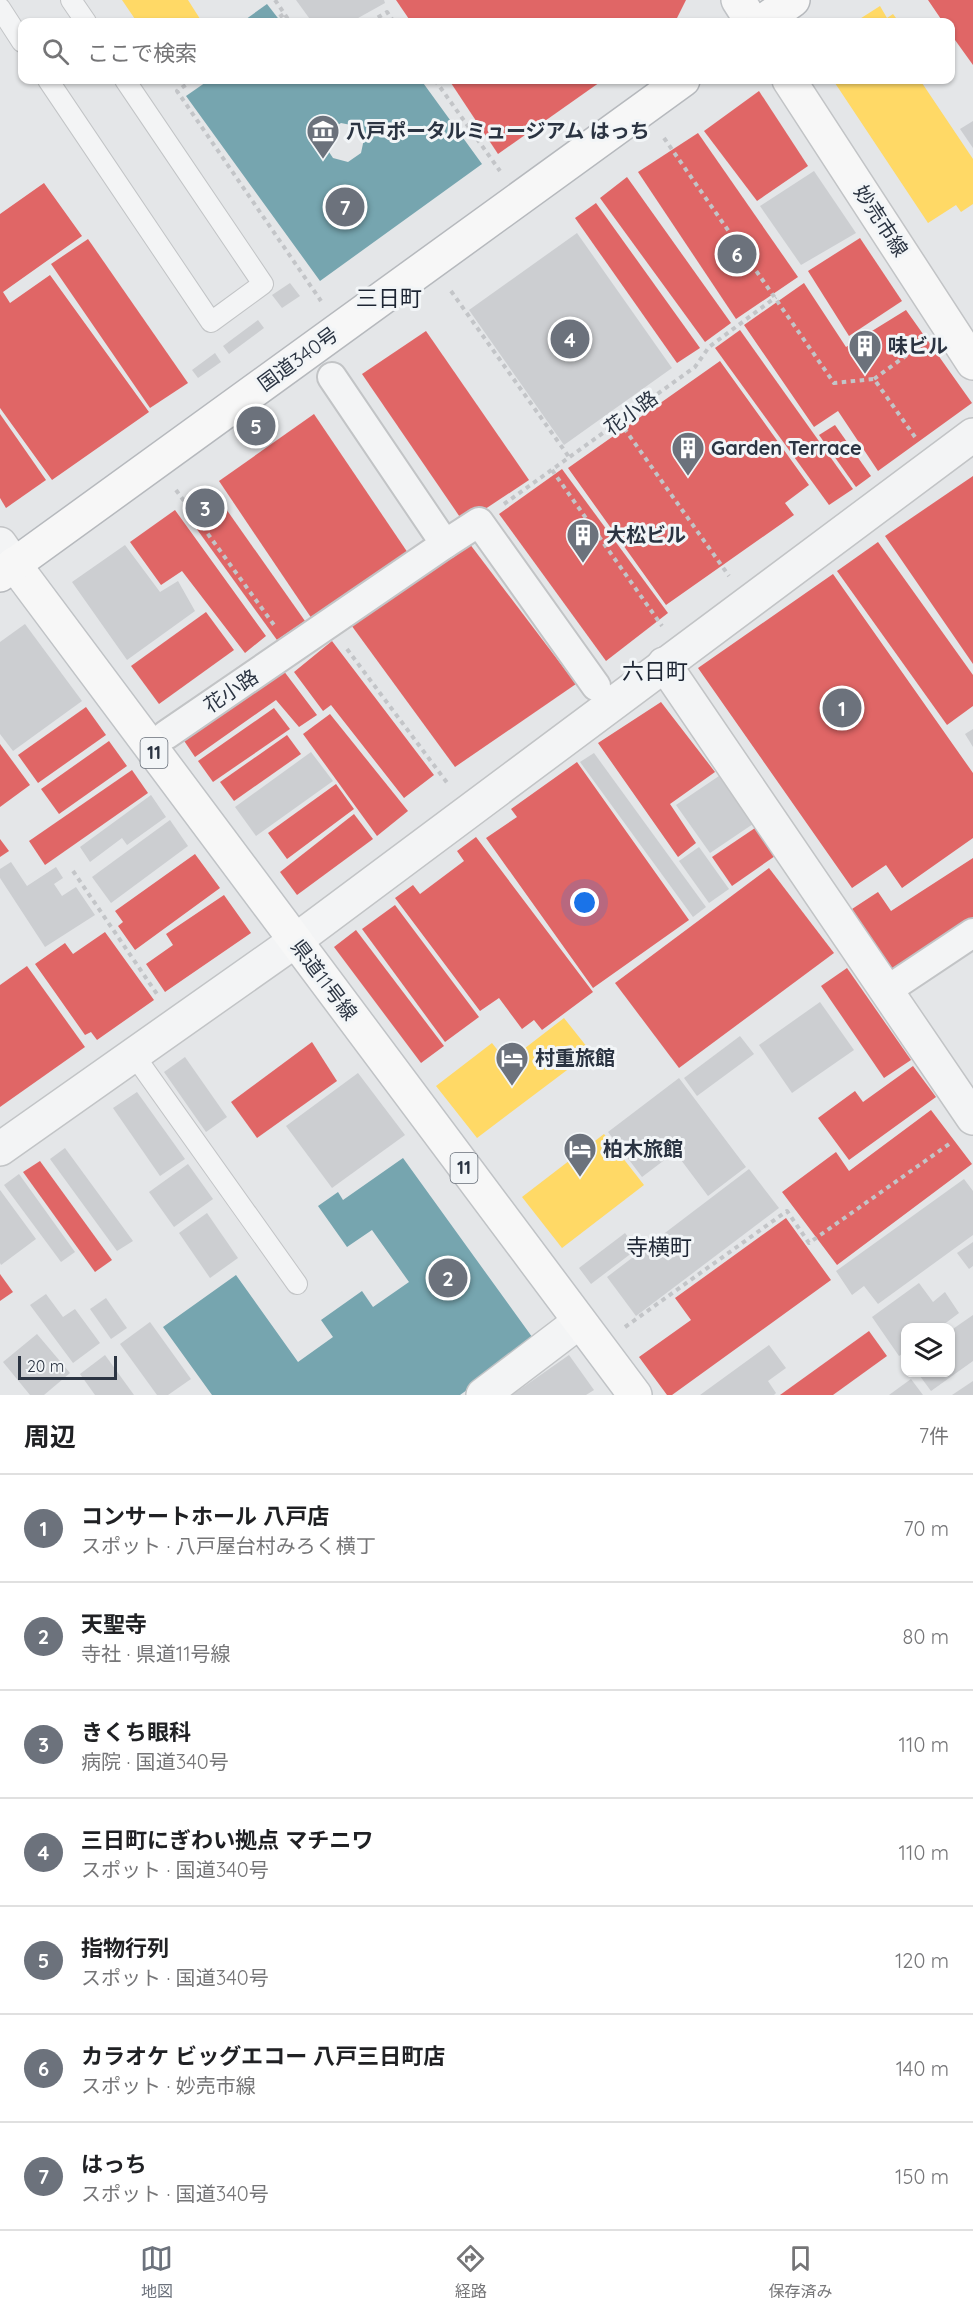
<!DOCTYPE html>
<html lang="ja">
<meta charset="utf-8">
<style>
body{margin:0;font-family:Quicksand,"Noto Sans JP",sans-serif;background:#f6f6f6;color:#202124}
.controls{position:absolute;right:18px;bottom:18px;display:grid;overflow:hidden;border-radius:12px;box-shadow:0 2px 4px #0004}
.controls button{width:54px;height:54px;display:grid;place-items:center;padding:0;border:0;border-bottom:2px solid #e0e0e0;background:#fff;color:#202124;font:30px sans-serif}
.scale{position:absolute;left:18px;bottom:15px;width:99px;box-sizing:border-box;padding-left:6px;border:3px solid #2b3442;border-top:0;font-size:16px;line-height:21px;white-space:nowrap;color:#2b3442;-webkit-text-stroke:4px #f2f5f7;paint-order:stroke}
.you{position:absolute;left:585px;top:903px;width:21px;height:21px;margin:-15px;border:4px solid #fff;border-radius:50%;background:#1a73e8;box-shadow:0 0 0 9px #1a73e833}
.badge{display:grid;place-items:center;width:39px;height:39px;border-radius:50%;background:#6c727c;color:#fff;font-size:20px;font-weight:700}
.pin{position:absolute;translate:-50% -50%;border:3px solid #fff;box-shadow:0 2px 6px #0006}
.list{margin:0;padding:0;list-style:none}
h2{display:flex;justify-content:space-between;align-items:center;height:78px;margin:0;padding:0 24px;font-size:26px}
h2 small{font-size:20px;font-weight:400;color:#757577}
.list li{display:grid;grid-template-columns:39px 1fr auto;gap:18px;align-items:center;box-sizing:border-box;height:108px;padding:0 24px;border-top:2px solid #e0e0e0}
.list b{display:block;font-size:22px;white-space:nowrap}
.list p{margin:0;font-size:20px;white-space:nowrap;color:#757577}
.list em{font-size:20px;font-style:normal;color:#757577}
.icon{flex:none;width:33px;height:33px;fill:none;stroke:currentColor;stroke-width:2;stroke-linecap:round;stroke-linejoin:round}
.map{position:relative;flex:none;width:973px;height:1395px;overflow:hidden}
.search{position:absolute;background:#fff;box-shadow:0 2px 4px #0004;left:18px;right:18px;top:18px;height:66px;display:flex;align-items:center;gap:15px;box-sizing:border-box;padding:0 21px;border-radius:12px;color:#757577;font-size:22px}
.sheet{height:834px;background:#fff}
nav{display:flex;justify-content:space-around;align-items:center;box-sizing:border-box;height:84px;border-top:2px solid #e0e0e0;background:#fff;font-size:16px;color:#757577}
nav a{display:grid;justify-items:center;gap:3px}
nav .on{color:#6c727c}
.map>svg:first-child{display:block}
</style>
<div class="map">
<svg width="973" height="1395" viewBox="0 0 973 1395">
<rect width="100%" height="100%" fill="#e4e6e8"/>
<!-- homes -->
<g fill="#ffd966">
<polygon points="122,0 188,0 202,22 137,22"/>
<polygon points="880,6 887,18 893,14 899,22 855,22"/>
<polygon points="833,80 920,80 973,159 973,204 961,212 956,205 928,223"/>
<polygon points="564,1018 591,1052 477,1138 436,1086 492,1043 507,1062"/>
<polygon points="604,1134 644,1185 562,1248 522,1197"/>
</g>
<!-- shops -->
<g fill="#e06666">
<polygon points="396,0 686,0 675,22 411,22"/>
<polygon points="928,0 973,0 973,65 950,33 950,22 943,22"/>
<polygon points="449,80 603,80 498,154"/>
<polygon points="759,91 808,166 757,201 704,131"/>
<polygon points="698,133 798,277 736,319 638,172"/>
<polygon points="627,177 731,323 705,342 600,198"/>
<polygon points="44,183 82,236 3,292 10,303 50,275 149,412 52,480 0,408 0,214"/>
<polygon points="596,203 700,348 677,363 575,218"/>
<polygon points="860,238 902,301 849,336 808,271"/>
<polygon points="88,239 188,383 150,408 51,264"/>
<polygon points="804,283 846,347 906,310 972,403 878,471 838,411 814,427 744,325"/>
<polygon points="740,330 853,489 829,505 715,348"/>
<polygon points="426,331 529,480 464,523 362,374"/>
<polygon points="720,361 809,485 785,503 794,515 666,605 568,468"/>
<polygon points="0,414 46,480 6,508 0,498"/>
<polygon points="314,414 410,556 312,619 219,481"/>
<polygon points="835,425 871,476 856,487 819,435"/>
<polygon points="562,469 668,613 606,661 499,514"/>
<polygon points="973,476 973,664 885,536"/>
<polygon points="212,489 305,621 277,640 183,510"/>
<polygon points="175,510 266,636 245,653 182,571 161,585 130,542"/>
<polygon points="466,539 576,684 455,767 346,618"/>
<polygon points="878,542 973,675 973,706 947,725 837,571"/>
<polygon points="833,574 973,773 973,838 902,888 886,865 852,888 698,668"/>
<polygon points="206,612 234,650 159,704 131,666"/>
<polygon points="332,641 434,775 404,798 331,705 323,711 294,672"/>
<polygon points="277,662 317,715 299,727 276,700 195,757 168,717 238,668 249,680"/>
<polygon points="661,702 715,772 670,804 696,843 678,857 598,743"/>
<polygon points="86,707 106,735 38,783 18,755"/>
<polygon points="274,708 290,729 213,782 198,761"/>
<polygon points="330,714 408,811 377,836 303,734"/>
<polygon points="287,735 301,754 234,801 220,782"/>
<polygon points="109,741 127,766 59,814 41,789"/>
<polygon points="0,744 30,785 0,807"/>
<polygon points="577,762 689,920 593,988 486,838 517,817 511,809"/>
<polygon points="132,770 148,793 45,865 29,841"/>
<polygon points="336,784 354,809 287,859 268,833"/>
<polygon points="354,814 373,839 297,895 280,872"/>
<polygon points="755,828 775,856 732,886 712,857"/>
<polygon points="476,837 593,992 542,1030 534,1020 522,1029 499,998 480,1011 395,898 413,885 420,894 464,861 457,851"/>
<polygon points="0,839 9,851 0,857"/>
<polygon points="195,854 220,888 135,950 118,926 123,922 115,911"/>
<polygon points="973,858 973,920 894,972 852,909 878,892 891,911"/>
<polygon points="769,868 834,953 679,1068 615,983"/>
<polygon points="224,895 251,933 165,992 146,964 173,945 166,934"/>
<polygon points="395,905 479,1017 445,1042 362,929"/>
<polygon points="356,930 444,1046 421,1063 334,947"/>
<polygon points="105,932 154,1000 97,1040 91,1032 85,1035 35,964 65,943 73,954"/>
<polygon points="27,966 85,1047 0,1107 0,985"/>
<polygon points="847,968 911,1060 884,1078 821,986"/>
<polygon points="312,1042 337,1081 257,1138 231,1102"/>
<polygon points="913,1066 936,1097 849,1160 818,1118 855,1091 863,1102"/>
<polygon points="931,1110 972,1164 837,1265 782,1192 836,1152 849,1171"/>
<polygon points="40,1161 112,1260 95,1272 23,1172"/>
<polygon points="786,1218 831,1280 672,1395 667,1395 639,1357 691,1320 675,1298"/>
<polygon points="0,1274 13,1292 0,1301"/>
<polygon points="869,1331 887,1356 833,1395 780,1395"/>
</g>
<!-- public -->
<g fill="#76a5af" fill-rule="evenodd">
<polygon points="267,4 281,22 242,22"/>
<path d="M209,80H421L482,164L320,281L186,96ZM341,123L356,126L364,139L361,153L348,162L333,158L325,146L328,131Z"/>
<polygon points="403,1158 535,1341 460,1395 212,1395 163,1327 236,1275 298,1362 333,1337 321,1320 362,1291 373,1307 409,1282 372,1230 347,1247 318,1206 338,1192 343,1200"/>
</g>
<!-- building -->
<g fill="#ccced1">
<polygon points="296,0 384,0 385,3 351,22 312,22"/>
<polygon points="973,121 973,148 960,129"/>
<polygon points="814,171 856,233 801,265 760,206"/>
<polygon points="577,233 672,368 564,445 469,310"/>
<polygon points="290,283 300,296 282,308 272,295"/>
<polygon points="258,320 264,328 229,354 223,346"/>
<polygon points="215,353 221,362 198,378 192,370"/>
<polygon points="125,545 160,592 178,581 195,611 127,660 72,582"/>
<polygon points="25,624 82,701 13,751 0,734 0,642"/>
<polygon points="973,729 973,747 965,734"/>
<polygon points="311,752 333,781 256,836 235,807"/>
<polygon points="594,753 706,907 693,917 580,762"/>
<polygon points="719,776 753,824 710,853 676,805"/>
<polygon points="151,795 166,817 127,845 122,838 90,862 80,847"/>
<polygon points="170,820 188,846 111,903 92,877"/>
<polygon points="699,847 729,889 709,903 679,861"/>
<polygon points="11,862 27,886 56,867 63,878 54,884 62,896 76,887 95,915 45,947 0,878 0,869"/>
<polygon points="820,1002 854,1050 792,1093 759,1045"/>
<polygon points="740,1036 754,1054 697,1096 684,1078"/>
<polygon points="185,1057 227,1117 206,1132 164,1072"/>
<polygon points="358,1073 405,1135 332,1188 286,1126"/>
<polygon points="679,1078 746,1167 708,1196 675,1152 642,1177 608,1132"/>
<polygon points="137,1092 185,1159 160,1176 113,1108"/>
<polygon points="65,1148 133,1241 117,1251 50,1159"/>
<polygon points="188,1164 213,1199 174,1227 149,1192"/>
<polygon points="749,1169 779,1208 636,1316 607,1277"/>
<polygon points="19,1174 75,1252 61,1262 4,1185"/>
<polygon points="964,1179 973,1191 973,1235 878,1304 864,1286 852,1295 836,1271"/>
<polygon points="0,1190 36,1239 1,1265 0,1263"/>
<polygon points="207,1213 238,1258 210,1278 179,1233"/>
<polygon points="625,1233 637,1249 591,1284 579,1268"/>
<polygon points="973,1242 973,1266 969,1269 957,1253"/>
<polygon points="919,1283 933,1302 945,1292 959,1313 939,1328 906,1328 906,1351 899,1356 872,1317"/>
<polygon points="46,1294 63,1317 75,1309 100,1343 73,1363 30,1305"/>
<polygon points="106,1298 127,1328 111,1339 90,1309"/>
<polygon points="973,1315 973,1361 931,1391 917,1372 950,1372 950,1331"/>
<polygon points="150,1322 191,1379 168,1395 157,1395 120,1344"/>
<polygon points="37,1334 70,1373 44,1395 30,1395 3,1362"/>
<polygon points="769,1345 786,1368 768,1381 776,1393 774,1395 700,1395"/>
<polygon points="105,1355 134,1395 95,1395 80,1374"/>
<polygon points="569,1355 594,1390 586,1395 512,1395"/>
<polygon points="911,1379 923,1395 889,1395"/>
<polygon points="973,1381 973,1395 952,1395"/>
</g>
<g fill="none" stroke-linecap="round" stroke-linejoin="round">
<!-- service casing -->
<g stroke="#c2c4c6" stroke-width="22">
<g id="service">
<polyline points="71,0 86,22"/>
<polyline points="0,8 22,42"/>
<polyline points="48,80 211,322 263,284 125,80"/>
<polyline points="134,1055 297,1284"/>
</g>
</g>
<!-- pedestrian casing -->
<g stroke="#c2c4c6" stroke-width="32">
<g id="pedestrian">
<polyline points="332,377 445,544 479,522 596,686"/>
<polyline points="166,735 445,544"/>
<polyline points="886,991 973,933"/>
</g>
</g>
<!-- minor casing -->
<g stroke="#c2c4c6" stroke-width="36">
<g id="minor">
<polyline points="664,664 973,1118"/>
<polyline points="483,1395 579,1322"/>
</g>
</g>
<!-- tertiary casing -->
<g stroke="#c2c4c6" stroke-width="36">
<g id="tertiary">
<polyline points="0,544 14,564"/>
<polyline points="0,1149 295,941 973,435"/>
</g>
</g>
<!-- secondary casing -->
<g stroke="#c2c4c6" stroke-width="36">
<polyline id="secondary" points="789,80 973,363"/>
</g>
<!-- primary casing -->
<g stroke="#c0c3c6" stroke-width="36">
<g id="primary">
<polyline points="738,0 752,22"/>
<polyline points="14,564 635,1395"/>
</g>
</g>
<!-- trunk casing -->
<g stroke="#b6b9bd" stroke-width="36">
<g id="trunk">
<polyline points="762,22 793,0"/>
<polyline points="0,575 683,80"/>
</g>
</g>
<!-- path -->
<g stroke="#c3c5c8" stroke-width="4" stroke-dasharray="4.5 4.5" stroke-linecap="butt">
<polyline points="275,0 290,22"/>
<polyline points="272,22 284,14"/>
<polyline points="370,22 387,12 394,22"/>
<polyline points="193,80 177,91 321,301"/>
<polyline points="435,80 500,171"/>
<polyline points="664,138 834,383 874,379 915,437"/>
<polyline points="451,291 569,457"/>
<polyline points="874,379 922,344"/>
<polyline points="619,421 729,576"/>
<polyline points="552,470 662,626"/>
<polyline points="176,490 274,625"/>
<polyline points="504,504 695,367 709,347 776,297"/>
<polyline points="347,649 448,784"/>
<polyline points="73,871 159,997"/>
<polyline points="625,1327 787,1211 809,1243 952,1142"/>
</g>
<!-- service -->
<use href="#service" stroke="#f3f4f5" stroke-width="20"/>
<!-- pedestrian -->
<use href="#pedestrian" stroke="#f3f4f5" stroke-width="28"/>
<!-- minor -->
<use href="#minor" stroke="#f3f4f5" stroke-width="33"/>
<!-- tertiary -->
<use href="#tertiary" stroke="#f3f4f5" stroke-width="33"/>
<!-- secondary -->
<use href="#secondary" stroke="#f7f7f7" stroke-width="33"/>
<!-- primary -->
<use href="#primary" stroke="#f7f7f7" stroke-width="33"/>
<!-- trunk -->
<use href="#trunk" stroke="#f7f7f7" stroke-width="33"/>
</g>
<!-- icons -->
<defs>
<g id="museum-pin" transform="scale(1.725)"><path d="M0 17L-7.5 6A9.5 9.5 0 1 1 7.5 6Z" fill="#6c727c" stroke="#f2f5f7"/><path d="M0-6L6-3V-2H-6V-3ZM-5-1h2V3h-2ZM-1-1h2V3h-2ZM3-1h2V3H3ZM-6 4H6V6H-6Z" fill="#fff"/></g>
<g id="building-pin" transform="scale(1.725)"><path d="M0 17L-7.5 6A9.5 9.5 0 1 1 7.5 6Z" fill="#6c727c" stroke="#f2f5f7"/><path d="M-4-6H4V6H1V3H-1V6H-4ZM-2.5-4.3h1.7v1.8h-1.7ZM.8-4.3h1.7v1.8H.8ZM-2.5-1h1.7V.8h-1.7ZM.8-1h1.7V.8H.8Z" fill="#fff"/></g>
<g id="hotel-pin" transform="scale(1.725)"><path d="M0 17L-7.5 6A9.5 9.5 0 1 1 7.5 6Z" fill="#6c727c" stroke="#f2f5f7"/><path d="M-6-4.5h1.5V1H6V5H4.5V3h-9V5H-6ZM-4 0a1.8 1.8 0 1 1 3.6 0ZM.5 0V-2.5h3Q6-2.5 6 0Z" fill="#fff"/></g>
</defs>
<g fill-rule="evenodd">
<use href="#museum-pin" x="323" y="131"/>
<use href="#building-pin" x="865" y="346"/>
<use href="#building-pin" x="688" y="448"/>
<use href="#building-pin" x="583" y="535"/>
<use href="#hotel-pin" x="512" y="1058"/>
<use href="#hotel-pin" x="580" y="1149"/>
</g>
<g text-anchor="middle" stroke-width="6" stroke-linejoin="round" paint-order="stroke">
<!-- shield labels -->
<g fill="#f2f5f7" stroke="#676e78" stroke-width="1.5">
<rect x="140.5" y="738" width="27" height="30" rx="4.5"/>
<rect x="450.5" y="1153" width="27" height="30" rx="4.5"/>
</g>
<g font-size="18" font-weight="bold" fill="#2b3442">
<text x="154" y="759">11</text>
<text x="464" y="1174">11</text>
</g>
<!-- poi labels -->
<g font-size="20" font-weight="bold" fill="#2b3442" stroke="#f2f5f7" text-anchor="start">
<text x="346" y="138">八戸ポータルミュージアム はっち</text>
<text x="888" y="353">味ビル</text>
<text x="711" y="455">Garden Terrace</text>
<text x="606" y="542">大松ビル</text>
<text x="535" y="1065">村重旅館</text>
<text x="603" y="1156">柏木旅館</text>
</g>
<!-- street labels -->
<g font-size="20" fill="#2b3442" stroke="#f2f5f7">
<text transform="translate(881 221) rotate(57)" y="7">妙売市線</text>
<text transform="translate(298 359) rotate(-36)" y="7">国道340号</text>
<text transform="translate(631 413) rotate(-36)" y="7">花小路</text>
<text transform="translate(231 691) rotate(-34)" y="7">花小路</text>
<text transform="translate(324 980) rotate(53)" y="7">県道11号線</text>
</g>
<!-- quarter labels -->
<g font-size="22" fill="#1d2533" stroke="#f2f5f7">
<text x="389" y="306">三日町</text>
<text x="655" y="679">六日町</text>
<text x="659" y="1255">寺横町</text>
</g>
</g>
</svg>
<div class="controls">
<button><svg class="icon" aria-label="layers" viewBox="0 0 24 24"><path d="M12 4l9 5-9 5-9-5zM3 14l9 5 9-5"/></svg></button>
</div>
<div class="scale">20 m</div>
<div class="you"></div>
<div class="pin badge" style="left:842px;top:708px">1</div>
<div class="pin badge" style="left:448px;top:1278px">2</div>
<div class="pin badge" style="left:205px;top:508px">3</div>
<div class="pin badge" style="left:570px;top:339px">4</div>
<div class="pin badge" style="left:256px;top:426px">5</div>
<div class="pin badge" style="left:737px;top:254px">6</div>
<div class="pin badge" style="left:345px;top:207px">7</div>
<div class="search"><svg class="icon" aria-label="search" viewBox="0 0 24 24"><circle cx="10" cy="10" r="6"/><path d="M15 15l6 6"/></svg>ここで検索</div>
</div>
<section class="sheet">
<h2>周辺<small>7件</small></h2>
<ul class="list">
<li><span class="badge">1</span><div><b>コンサートホール 八戸店</b><p>スポット · 八戸屋台村みろく横丁</p></div><em>70 m</em></li>
<li><span class="badge">2</span><div><b>天聖寺</b><p>寺社 · 県道11号線</p></div><em>80 m</em></li>
<li><span class="badge">3</span><div><b>きくち眼科</b><p>病院 · 国道340号</p></div><em>110 m</em></li>
<li><span class="badge">4</span><div><b>三日町にぎわい拠点 マチニワ</b><p>スポット · 国道340号</p></div><em>110 m</em></li>
<li><span class="badge">5</span><div><b>指物行列</b><p>スポット · 国道340号</p></div><em>120 m</em></li>
<li><span class="badge">6</span><div><b>カラオケ ビッグエコー 八戸三日町店</b><p>スポット · 妙売市線</p></div><em>140 m</em></li>
<li><span class="badge">7</span><div><b>はっち</b><p>スポット · 国道340号</p></div><em>150 m</em></li>
</ul>
</section>
<nav>
<a class="on"><svg class="icon" aria-label="map" viewBox="0 0 24 24"><path d="M3 6l6-2 6 2 6-2v14l-6 2-6-2-6 2zM9 4v14M15 6v14"/></svg>地図</a>
<a><svg class="icon" aria-label="directions" viewBox="0 0 24 24"><path d="M12 3l9 9-9 9-9-9zM9 14v-3h6M13 9l2 2-2 2"/></svg>経路</a>
<a><svg class="icon" aria-label="saved" viewBox="0 0 24 24"><path d="M7 4h10v16l-5-4-5 4z"/></svg>保存済み</a>
</nav>
